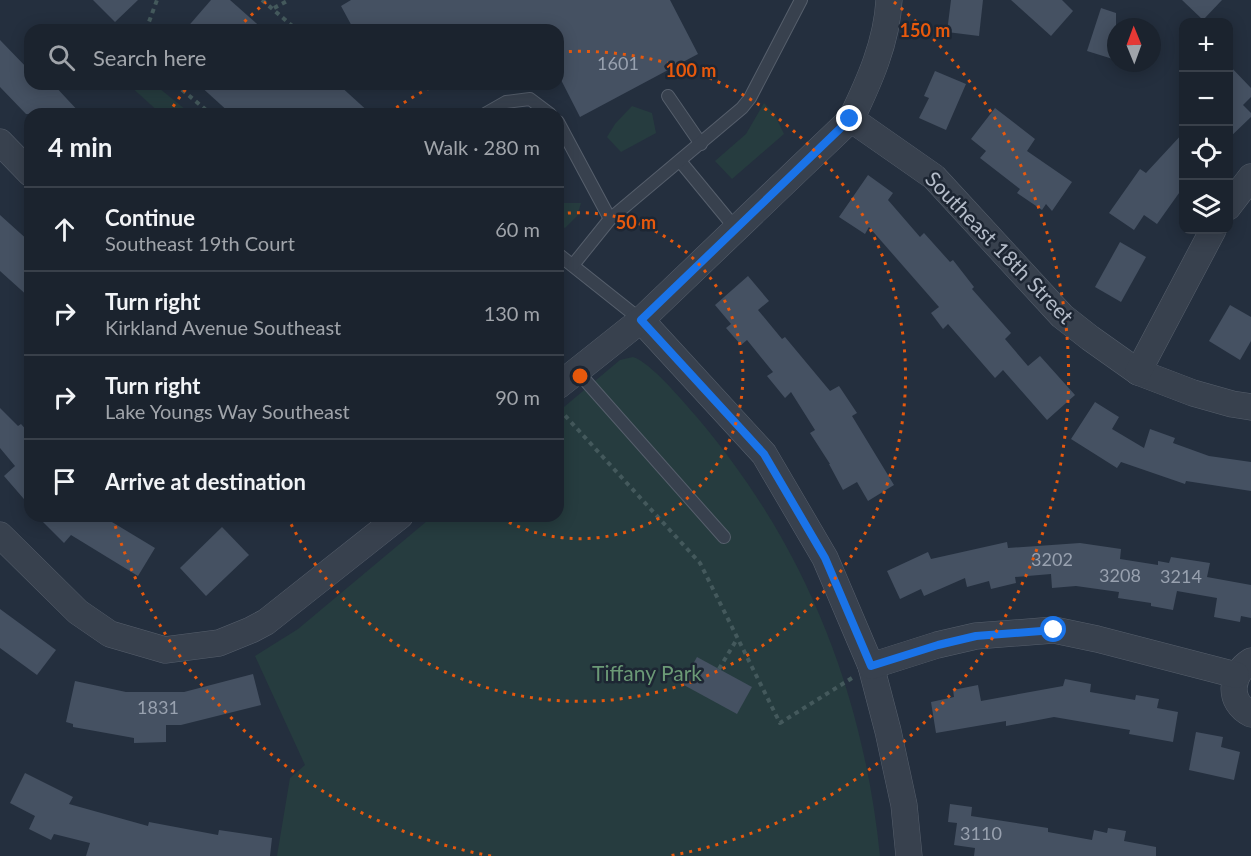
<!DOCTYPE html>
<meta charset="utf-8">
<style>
body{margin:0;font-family:Lato,sans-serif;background:#242b36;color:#f1f3f6}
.controls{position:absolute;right:18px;top:18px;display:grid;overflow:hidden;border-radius:12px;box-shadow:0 3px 15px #0003}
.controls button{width:54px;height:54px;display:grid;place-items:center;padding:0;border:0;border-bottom:2px solid #39404a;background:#1b232e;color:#f1f3f6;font:30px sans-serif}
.compass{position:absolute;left:1107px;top:18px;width:54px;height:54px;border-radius:50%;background:#1b232e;box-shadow:0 3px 15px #0003;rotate:359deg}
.stop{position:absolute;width:18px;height:18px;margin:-14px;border:4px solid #1a73e8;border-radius:50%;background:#fff}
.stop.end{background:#1a73e8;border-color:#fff;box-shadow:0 2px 6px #0008}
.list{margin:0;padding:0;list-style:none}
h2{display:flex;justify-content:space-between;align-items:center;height:78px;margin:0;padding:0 24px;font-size:26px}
h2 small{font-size:20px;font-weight:400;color:#a0a4aa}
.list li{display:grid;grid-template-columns:39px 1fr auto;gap:18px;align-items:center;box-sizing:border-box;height:84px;padding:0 24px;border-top:2px solid #39404a}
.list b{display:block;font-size:22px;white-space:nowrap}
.list p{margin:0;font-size:20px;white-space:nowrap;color:#a0a4aa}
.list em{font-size:20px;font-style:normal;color:#a0a4aa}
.icon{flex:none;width:33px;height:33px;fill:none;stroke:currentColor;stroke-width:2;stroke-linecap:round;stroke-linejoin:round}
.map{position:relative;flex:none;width:1251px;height:856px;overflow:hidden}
.search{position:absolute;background:#1b232e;box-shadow:0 3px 15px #0003;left:24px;top:24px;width:540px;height:66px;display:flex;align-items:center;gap:15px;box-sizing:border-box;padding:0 21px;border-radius:18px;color:#a0a4aa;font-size:22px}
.panel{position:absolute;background:#1b232e;box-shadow:0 3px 15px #0003;left:24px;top:108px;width:540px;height:414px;border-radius:18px}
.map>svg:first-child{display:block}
</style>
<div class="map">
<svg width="1251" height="856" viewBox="0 0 1251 856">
<rect width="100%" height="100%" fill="#242f3e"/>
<!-- green -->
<g fill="#263c3f">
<polygon points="128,84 154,84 191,114 161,114"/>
<polygon points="764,103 775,115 784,134 732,179 715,161 746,134"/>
<polygon points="632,106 652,113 656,133 621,152 607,137 615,124"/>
<polygon points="558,193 563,203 581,203 577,216 565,228 558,224"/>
<path d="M633,357C650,362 682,400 695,415C804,542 863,690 880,856H277L290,778L305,765L255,656L298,629L433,516H558V412L620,360Z"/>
</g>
<!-- building -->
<g fill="#455162">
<polygon points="93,0 138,0 115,22"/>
<polygon points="211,0 230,0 264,30 185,30"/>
<polygon points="351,0 670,0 698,54 580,117 558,74 558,30 354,30 341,6"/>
<polygon points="951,0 983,0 979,36 947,32"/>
<polygon points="1011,0 1062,0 1073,11 1051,36"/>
<polygon points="1182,0 1222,0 1203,20"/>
<polygon points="1101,8 1116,13 1116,60 1087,51"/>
<polygon points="0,40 30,71 30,84 53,84 81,114 26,114 0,87"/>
<polygon points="1228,64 1251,88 1251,97 1243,105 1251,113 1251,117 1228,139"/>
<polygon points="935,71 966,84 946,130 919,118 929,98 924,96"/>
<polygon points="198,84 338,84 371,114 231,114"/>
<polygon points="995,108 1035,139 1027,151 1072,182 1052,211 1046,204 1042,210 1017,193 1020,189 980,158 986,151 971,139"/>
<polygon points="1184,132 1184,186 1157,224 1144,215 1134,230 1109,213 1140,169 1146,173"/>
<polygon points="868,175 893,193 888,200 920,237 924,233 950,262 953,260 974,287 972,289 1011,333 1005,339 1028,366 1040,356 1075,395 1047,420 1003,370 995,378 948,324 943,329 931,313 939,307 869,227 865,234 839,217"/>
<polygon points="0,215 30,242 30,298 0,271"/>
<polygon points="1120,242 1146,257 1121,302 1095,287"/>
<polygon points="748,276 769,301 758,310 782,339 785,337 830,391 839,386 857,413 852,416 894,485 868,501 857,482 843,490 829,464 830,464 810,433 815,430 791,392 785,398 767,376 773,372 747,340 741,345 726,328 731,324 715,305"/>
<polygon points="1230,305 1251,317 1251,341 1240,360 1209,341"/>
<polygon points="1095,402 1119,417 1112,429 1144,448 1150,429 1175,438 1173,443 1209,456 1251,462 1251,491 1186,481 1185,484 1121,462 1117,468 1071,439"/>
<polygon points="0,408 18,426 21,424 30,434 30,506 4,476 15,466 0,448"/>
<polygon points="37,516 102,516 155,548 138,576 71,535 64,543"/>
<polygon points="222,527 249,555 206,596 180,568"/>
<polygon points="1007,542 1008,548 1080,543 1121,549 1120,559 1158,565 1158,561 1169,563 1171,557 1210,563 1207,577 1251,585 1251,618 1241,616 1240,622 1214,617 1217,598 1177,591 1173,610 1151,606 1151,603 1118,598 1119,592 1076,586 1052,588 1051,574 1015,577 1016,583 991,589 989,581 967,587 965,578 924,596 921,589 900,599 887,571 928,552 931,559"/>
<polygon points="0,609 56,650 37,675 0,648"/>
<polygon points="697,657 752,687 737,714 682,684"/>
<polygon points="253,674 261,705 181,725 166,725 166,742 134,743 134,738 73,727 73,724 66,722 75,681 126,692 184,692"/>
<polygon points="1065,679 1091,684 1090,692 1135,700 1136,695 1159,699 1157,708 1178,712 1173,742 1129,734 1130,730 1054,717 1006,726 1006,721 936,733 931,702 954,697 953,690 978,685 981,701 1063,686"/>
<polygon points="1196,732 1223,737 1221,747 1240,752 1234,780 1189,770"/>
<polygon points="25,773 73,797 69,804 148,826 149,822 218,835 219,830 272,838 270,856 86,856 90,843 54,834 51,840 29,829 35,816 10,803"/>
<polygon points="950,804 972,807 971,816 1048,828 1048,832 1092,840 1094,830 1107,833 1108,828 1126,831 1124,841 1156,847 1156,856 974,856 975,848 954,845 957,823 948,822"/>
</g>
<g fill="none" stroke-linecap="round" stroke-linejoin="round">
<!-- lane casing -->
<g stroke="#565f6c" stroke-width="14">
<g id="lane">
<polyline points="668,96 701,144"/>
<polyline points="485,114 506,102 530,99 550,114"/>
<polyline points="558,122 610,219"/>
<polyline points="680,161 736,229"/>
<polyline points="558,254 641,320"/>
<polyline points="573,265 610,219 742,108 750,98 801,0"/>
<polyline points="577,371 724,537"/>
</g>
</g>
<!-- street casing -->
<g stroke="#565f6c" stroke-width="27">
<g id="street">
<polyline points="851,119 934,177 1062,316 1090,338 1138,372 1193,393 1232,404 1251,407"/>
<polyline points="0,142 30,173"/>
<polyline points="1228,207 1251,177"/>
<polyline points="641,320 764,454 825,558 871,666 888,731 904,805 909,856"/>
<polyline points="1138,372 1213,230"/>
<path d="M558,386L641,320L851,119C869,82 887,42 889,0"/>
<polyline points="0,535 78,612 110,634 165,650 219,643 251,630 266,622 400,516"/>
<path d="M1251,661C1230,674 1227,702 1251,714"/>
<polyline points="871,666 937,645 976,636 1054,630 1097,639 1236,675"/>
</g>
</g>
<!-- path -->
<g stroke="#44595c" stroke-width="4" stroke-dasharray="4.5 4.5" stroke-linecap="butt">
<polyline points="262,0 297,30"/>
<polyline points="274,8 289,0"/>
<polyline points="146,30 157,0"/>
<polyline points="175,84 211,114"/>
<polyline points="559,409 700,563 780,723 852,678"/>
<polyline points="719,669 737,639"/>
</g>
<!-- lane -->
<use href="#lane" stroke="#38414e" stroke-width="12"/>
<!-- street -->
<use href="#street" stroke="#38414e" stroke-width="26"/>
</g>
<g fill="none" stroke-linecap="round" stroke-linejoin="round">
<!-- route -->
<polyline stroke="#1a73e8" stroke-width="8" points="850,119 641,320 764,454 825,558 871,666 938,645 976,636 1054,630"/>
</g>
<!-- distance rings -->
<g fill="none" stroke="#e8590c" stroke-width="3" stroke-dasharray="3 6">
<path d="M559 214A163 163 0 1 1 497 516"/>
<path d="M389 113A325 325 0 0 1 435 85M560 52A325 325 0 1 1 288 518"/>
<path d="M491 856A488 488 0 0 1 113 519M168 114A488 488 0 0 1 188 86M238 28A488 488 0 0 1 266 2M894 2A488 488 0 0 1 669 856"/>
</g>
<g text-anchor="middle" stroke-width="5" stroke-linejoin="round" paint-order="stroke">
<!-- number labels -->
<g font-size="18" fill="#98a1af">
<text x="618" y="70">1601</text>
<text x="1052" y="566">3202</text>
<text x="1120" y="582">3208</text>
<text x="1181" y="583">3214</text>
<text x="158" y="714">1831</text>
<text x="981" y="840">3110</text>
</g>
<!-- street labels -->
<g font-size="21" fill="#b4bcc9" stroke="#1d2633">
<text transform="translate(999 248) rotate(46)" y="7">Southeast 18th Street</text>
</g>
<!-- park labels -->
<g font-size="21" fill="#6b9a76" stroke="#1d2633">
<text x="647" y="681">Tiffany Park</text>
</g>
</g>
<circle cx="580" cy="376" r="9" fill="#e8590c" stroke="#1d2633" stroke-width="3"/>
<g font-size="18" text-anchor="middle" font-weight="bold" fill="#e8590c" stroke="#1d2633" stroke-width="5" stroke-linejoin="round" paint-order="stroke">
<text x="925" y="37">150 m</text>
<text x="691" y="77">100 m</text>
<text x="636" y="229">50 m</text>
</g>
</svg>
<div class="controls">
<button>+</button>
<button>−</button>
<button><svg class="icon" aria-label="locate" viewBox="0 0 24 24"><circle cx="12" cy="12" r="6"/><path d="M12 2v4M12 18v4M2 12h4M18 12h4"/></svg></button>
<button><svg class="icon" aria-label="layers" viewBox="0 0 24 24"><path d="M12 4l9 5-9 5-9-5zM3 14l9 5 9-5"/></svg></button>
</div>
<svg class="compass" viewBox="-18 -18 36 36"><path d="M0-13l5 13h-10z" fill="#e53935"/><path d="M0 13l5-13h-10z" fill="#a0a4aa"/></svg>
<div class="stop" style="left:1054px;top:630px"></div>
<div class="stop end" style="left:850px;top:119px"></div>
<div class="search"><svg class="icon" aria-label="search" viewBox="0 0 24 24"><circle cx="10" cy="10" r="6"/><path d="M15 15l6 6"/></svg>Search here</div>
<section class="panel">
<h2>4 min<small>Walk · 280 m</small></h2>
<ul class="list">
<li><svg class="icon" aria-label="ahead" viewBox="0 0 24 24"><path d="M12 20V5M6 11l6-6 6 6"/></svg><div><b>Continue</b><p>Southeast 19th Court</p></div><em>60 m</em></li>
<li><svg class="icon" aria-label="right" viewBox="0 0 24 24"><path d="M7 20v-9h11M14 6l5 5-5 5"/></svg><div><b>Turn right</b><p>Kirkland Avenue Southeast</p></div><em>130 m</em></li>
<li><svg class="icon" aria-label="right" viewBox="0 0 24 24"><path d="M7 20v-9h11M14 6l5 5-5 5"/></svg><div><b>Turn right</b><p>Lake Youngs Way Southeast</p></div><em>90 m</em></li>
<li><svg class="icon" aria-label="arrive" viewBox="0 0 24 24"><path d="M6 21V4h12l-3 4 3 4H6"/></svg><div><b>Arrive at destination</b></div></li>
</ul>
</section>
</div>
